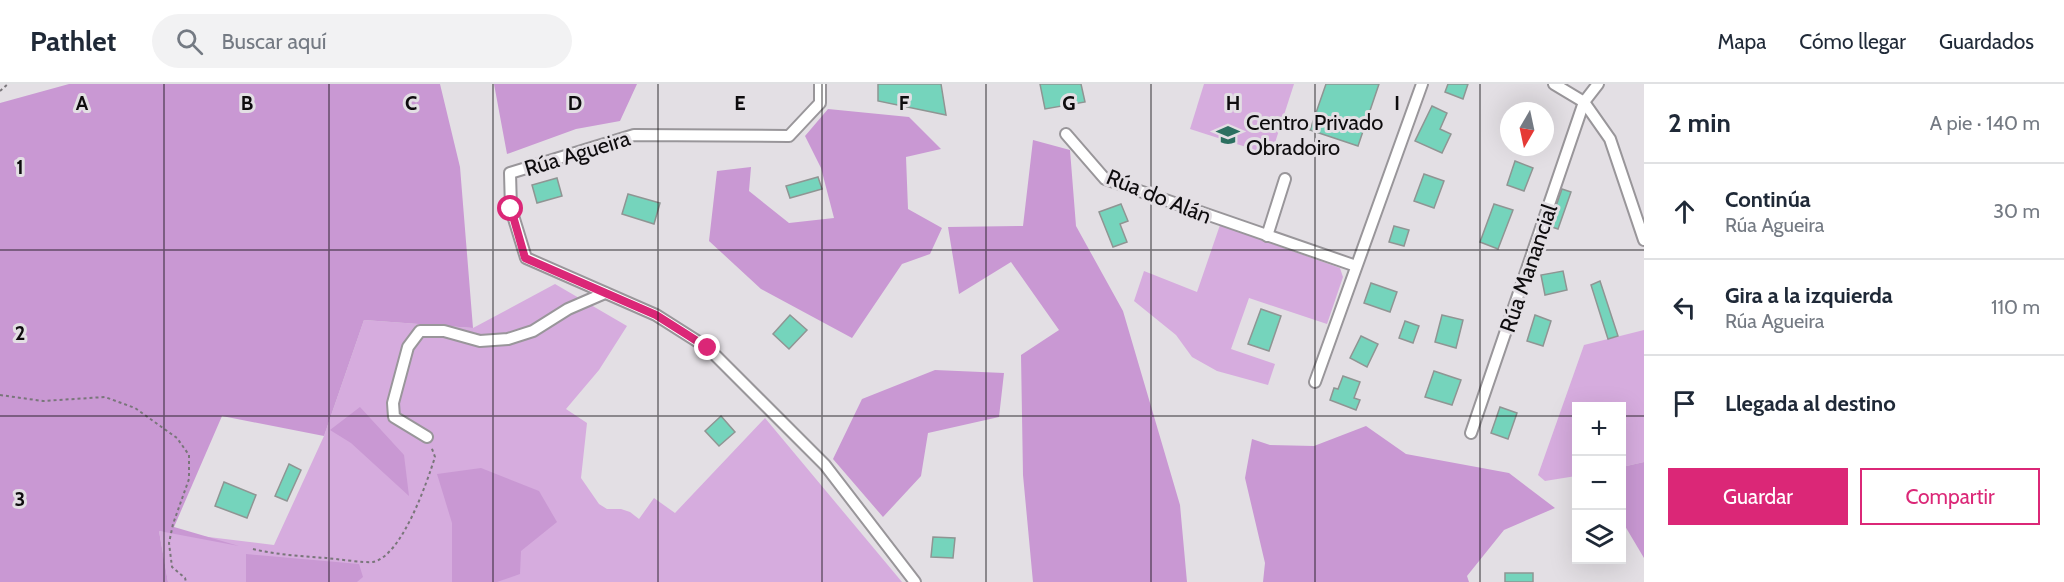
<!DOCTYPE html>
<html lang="es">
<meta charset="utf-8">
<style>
body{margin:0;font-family:Cabin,sans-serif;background:#f2f2f3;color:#1f2937}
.controls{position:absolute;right:18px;bottom:18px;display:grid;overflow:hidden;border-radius:0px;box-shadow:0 6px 24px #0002}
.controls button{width:54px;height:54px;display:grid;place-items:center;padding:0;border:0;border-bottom:2px solid #e0e1e3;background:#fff;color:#1f2937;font:30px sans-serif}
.compass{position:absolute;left:1500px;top:18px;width:54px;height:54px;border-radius:50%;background:#fff;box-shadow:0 6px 24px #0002;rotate:189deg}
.stop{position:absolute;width:18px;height:18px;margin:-14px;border:4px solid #db2777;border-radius:50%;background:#fff}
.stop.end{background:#db2777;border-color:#fff;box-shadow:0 2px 6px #0008}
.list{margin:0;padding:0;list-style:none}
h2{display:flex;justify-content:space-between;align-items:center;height:78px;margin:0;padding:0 24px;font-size:26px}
h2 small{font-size:20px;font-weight:400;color:#747a83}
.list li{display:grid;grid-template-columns:39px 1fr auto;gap:18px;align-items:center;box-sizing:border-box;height:96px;padding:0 24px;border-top:2px solid #e0e1e3}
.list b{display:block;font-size:22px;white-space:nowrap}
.list p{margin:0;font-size:20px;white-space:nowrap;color:#747a83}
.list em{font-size:20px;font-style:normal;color:#747a83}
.actions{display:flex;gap:12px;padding:18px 24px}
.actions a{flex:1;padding:14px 0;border:2px solid #db2777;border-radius:0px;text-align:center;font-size:21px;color:#db2777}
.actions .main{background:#db2777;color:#fff}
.icon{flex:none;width:33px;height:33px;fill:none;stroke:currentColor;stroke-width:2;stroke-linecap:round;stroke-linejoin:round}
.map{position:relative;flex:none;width:1644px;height:498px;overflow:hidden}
header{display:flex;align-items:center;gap:36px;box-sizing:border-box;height:84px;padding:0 30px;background:#fff;border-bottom:2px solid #e0e1e3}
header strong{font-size:28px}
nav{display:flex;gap:33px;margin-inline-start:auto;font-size:21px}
.search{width:420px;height:54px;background:#f2f2f3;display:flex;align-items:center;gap:15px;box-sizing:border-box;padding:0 21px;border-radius:33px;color:#747a83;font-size:22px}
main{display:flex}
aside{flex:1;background:#fff}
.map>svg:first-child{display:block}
</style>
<header>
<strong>Pathlet</strong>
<div class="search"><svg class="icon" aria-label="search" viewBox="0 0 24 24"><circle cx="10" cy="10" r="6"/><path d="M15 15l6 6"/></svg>Buscar aquí</div>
<nav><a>Mapa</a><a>Cómo llegar</a><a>Guardados</a></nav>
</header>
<main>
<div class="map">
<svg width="1644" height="498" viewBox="0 0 1644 498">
<rect width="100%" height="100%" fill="#e3dfe4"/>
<!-- green -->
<g fill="#d6acde">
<polygon points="1204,0 1294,0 1271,71 1190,45"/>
<polygon points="1220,141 1340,184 1343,193 1327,240 1249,214 1231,265 1275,280 1268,301 1217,287 1192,273 1176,251 1134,217 1144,187 1197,208"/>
<polygon points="555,200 627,242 599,286 566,325 587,339 581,394 599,420 607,425 621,425 630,428 639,435 654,414 675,429 765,334 902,498 168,498 159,447 274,461 324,352 364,236 473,244"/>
<polygon points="1644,246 1644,378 1622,383 1622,322 1576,322 1576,392 1545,397 1538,391 1584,261"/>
</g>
<!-- forest -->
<g fill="#c998d3">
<polygon points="69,0 440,0 460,83 473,244 364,236 324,352 222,332 174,443 239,462 159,447 168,498 0,498 0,19"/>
<polygon points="494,0 637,0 620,37 576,45 507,70"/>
<polygon points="828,25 909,33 941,65 906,73 908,125 942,144 930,170 902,180 852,254 761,205 709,157 717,87 751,83 749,107 789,139 834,134 821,84 805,52"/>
<polygon points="1033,56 1070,66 1076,142 1123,227 1180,421 1187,498 1033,498 1023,391 1021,271 1059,246 1011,178 959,210 948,143 1023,142"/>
<polygon points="935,286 1004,289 999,333 928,349 921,392 883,433 833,375 862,315"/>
<polygon points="360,323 404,371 409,412 351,359 330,346"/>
<polygon points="1366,342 1406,370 1509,389 1555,424 1504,446 1467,492 1469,498 1263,498 1265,479 1245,394 1252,355 1270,361 1314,362"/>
<polygon points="1644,378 1644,474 1622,437 1622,383"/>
<polygon points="481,384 539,407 557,438 521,467 520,490 497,498 452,498 452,439 437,390"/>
<polygon points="246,470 359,480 363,493 357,498 246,498"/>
</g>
<!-- building -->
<g fill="#75d4bc" stroke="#8f9593" stroke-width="1.5">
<polygon points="878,0 941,0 946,31 878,17"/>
<polygon points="1040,0 1081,0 1085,18 1045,25"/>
<polygon points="1326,0 1379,0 1358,62 1310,46"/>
<polygon points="1448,0 1468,0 1463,15 1445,8"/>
<polygon points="1432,22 1447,29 1440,45 1451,50 1442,69 1415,57"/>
<polygon points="1515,77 1533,84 1524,107 1507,101"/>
<polygon points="1424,90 1444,97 1434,124 1414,117"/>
<polygon points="818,93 822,105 790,114 786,102"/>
<polygon points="557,94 562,112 537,119 532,101"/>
<polygon points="1562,105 1571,108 1558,145 1549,142"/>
<polygon points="628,110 660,119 654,140 622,130"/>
<polygon points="1121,120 1128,137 1120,140 1127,158 1113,163 1099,128"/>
<polygon points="1494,120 1513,126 1498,165 1480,158"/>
<polygon points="1394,142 1409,146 1404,162 1389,158"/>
<polygon points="1563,187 1567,206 1545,211 1541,191"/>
<polygon points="1600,197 1618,252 1608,255 1591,201"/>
<polygon points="1371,199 1397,208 1390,228 1364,219"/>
<polygon points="1261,225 1281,232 1269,267 1248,260"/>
<polygon points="790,231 807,246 789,265 773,250"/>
<polygon points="1442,231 1463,236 1456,264 1435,258"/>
<polygon points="1535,231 1551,237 1543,262 1527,257"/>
<polygon points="1405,237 1419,242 1413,259 1399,254"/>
<polygon points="1361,252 1378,260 1367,283 1350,274"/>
<polygon points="1434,287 1461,296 1452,321 1425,313"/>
<polygon points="1343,292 1360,298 1354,314 1360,316 1356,326 1330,316 1334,304 1338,305"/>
<polygon points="1500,323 1517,329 1508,355 1491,349"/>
<polygon points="721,332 735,348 719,362 705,347"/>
<polygon points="289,380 301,386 287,417 275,412"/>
<polygon points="224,398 256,411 247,434 215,422"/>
<polygon points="933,453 955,454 953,474 931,473"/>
<rect x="1505" y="489" width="28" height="9"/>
</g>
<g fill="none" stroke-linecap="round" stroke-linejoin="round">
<!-- street casing -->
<g stroke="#99969a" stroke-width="14">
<g id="street">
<polyline points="820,0 820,19 789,52 634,51 510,89 511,125 526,174 656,231 708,264 825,381 915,498"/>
<polyline points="1554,0 1584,18 1610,55 1644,156"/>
<polyline points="1066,50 1105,95 1356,182"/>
<polyline points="1267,152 1285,95"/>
<polyline points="1315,298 1422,0"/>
<polyline points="1471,349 1584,18 1598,0"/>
<polyline points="427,353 394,333 393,319 408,263 420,247 444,247 480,257 508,255 533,247 568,225 605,209"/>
</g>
</g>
<!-- path -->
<g stroke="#79767a" stroke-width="2" stroke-dasharray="3 3" stroke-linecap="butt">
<polyline points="0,7 8,0"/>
<polyline points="0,311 43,317 105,313 135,324 177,354 189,371 189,395 173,440 169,459 172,483 185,494 186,498"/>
<path d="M253,465C277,471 302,472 326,474C338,475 363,479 373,478C402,472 427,398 435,373L431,362"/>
</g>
<!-- street -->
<use href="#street" stroke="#fff" stroke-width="10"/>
</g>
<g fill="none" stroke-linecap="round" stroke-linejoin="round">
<!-- route -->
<polyline stroke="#db2777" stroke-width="8" points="511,125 525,174 656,231 708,264"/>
</g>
<!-- grid -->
<path fill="none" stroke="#0e0c0e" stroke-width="1.5" stroke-opacity="0.55" d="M164,0V498M329,0V498M493,0V498M658,0V498M822,0V498M986,0V498M1151,0V498M1315,0V498M1480,0V498M0,166H1644M0,332H1576M1622,332H1644"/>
<!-- icons -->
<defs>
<g id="university-bare" transform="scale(1.8)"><path d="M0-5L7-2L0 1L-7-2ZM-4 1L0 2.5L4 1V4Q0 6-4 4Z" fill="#2c6f60" stroke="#e3dfe4" stroke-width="2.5" paint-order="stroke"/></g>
</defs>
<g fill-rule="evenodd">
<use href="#university-bare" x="1228" y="51"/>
</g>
<g text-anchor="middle" stroke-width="6" stroke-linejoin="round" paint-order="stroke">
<!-- poi labels -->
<g font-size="22" fill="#0e0c0e" stroke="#e3dfe4" text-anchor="start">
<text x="1246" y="46">Centro Privado<tspan x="1246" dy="25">Obradoiro</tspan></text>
</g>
<!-- street labels -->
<g font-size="22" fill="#0e0c0e" stroke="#e3dfe4">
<text transform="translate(577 69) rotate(-17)" y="8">Rúa Agueira</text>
<text transform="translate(1159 112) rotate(22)" y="8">Rúa do Alán</text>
<text transform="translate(1528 184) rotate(-71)" y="8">Rúa Manancial</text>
</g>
</g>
<g font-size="20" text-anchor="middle" font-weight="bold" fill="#0e0c0e" stroke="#e3dfe4" stroke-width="6" stroke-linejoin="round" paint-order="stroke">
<text x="82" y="26">A</text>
<text x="247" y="26">B</text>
<text x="411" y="26">C</text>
<text x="575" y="26">D</text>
<text x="740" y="26">E</text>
<text x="904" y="26">F</text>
<text x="1069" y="26">G</text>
<text x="1233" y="26">H</text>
<text x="1397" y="26">I</text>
<text x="20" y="90">1</text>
<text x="20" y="256">2</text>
<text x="20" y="422">3</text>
</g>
</svg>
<div class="controls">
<button>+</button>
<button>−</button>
<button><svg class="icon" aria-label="layers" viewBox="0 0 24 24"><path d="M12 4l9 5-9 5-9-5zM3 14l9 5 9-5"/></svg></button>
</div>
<svg class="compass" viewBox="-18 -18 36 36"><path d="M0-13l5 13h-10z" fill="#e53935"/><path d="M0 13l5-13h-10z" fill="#747a83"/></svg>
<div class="stop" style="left:511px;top:125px"></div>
<div class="stop end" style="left:708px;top:264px"></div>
</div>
<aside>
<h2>2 min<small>A pie · 140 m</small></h2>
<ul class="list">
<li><svg class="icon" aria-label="ahead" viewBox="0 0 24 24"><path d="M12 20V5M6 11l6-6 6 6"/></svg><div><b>Continúa</b><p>Rúa Agueira</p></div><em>30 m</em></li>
<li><svg class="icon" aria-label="left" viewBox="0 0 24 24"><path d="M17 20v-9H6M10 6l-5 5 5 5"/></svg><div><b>Gira a la izquierda</b><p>Rúa Agueira</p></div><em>110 m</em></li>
<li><svg class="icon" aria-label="arrive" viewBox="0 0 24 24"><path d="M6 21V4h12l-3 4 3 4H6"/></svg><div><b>Llegada al destino</b></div></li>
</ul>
<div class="actions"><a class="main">Guardar</a><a>Compartir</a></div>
</aside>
</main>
